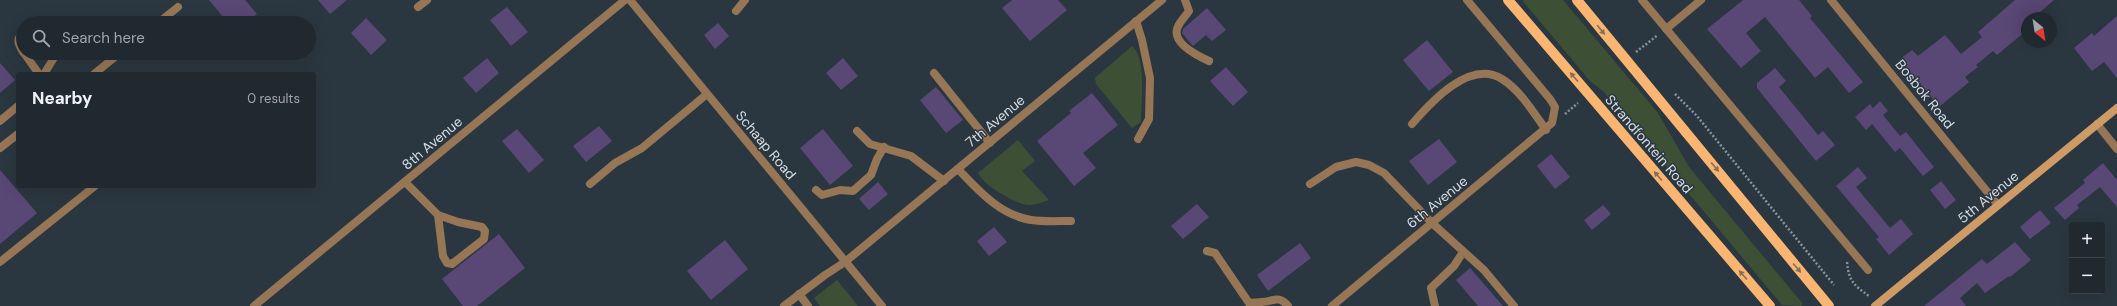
<!DOCTYPE html>
<meta charset="utf-8">
<style>
body{margin:0;font-family:"DM Sans",sans-serif;background:#283138;color:#f1f3f6}
.controls{position:absolute;right:12px;bottom:12px;display:grid;overflow:hidden;border-radius:4px;box-shadow:0 4px 16px #0002}
.controls button{width:36px;height:36px;display:grid;place-items:center;padding:0;border:0;border-bottom:1px solid #3d454c;background:#202930;color:#f1f3f6;font:20px sans-serif}
.compass{position:absolute;left:2021px;top:12px;width:36px;height:36px;border-radius:50%;background:#202930;box-shadow:0 4px 16px #0002;rotate:150deg}
.list{margin:0;padding:0;list-style:none}
h2{display:flex;justify-content:space-between;align-items:center;height:52px;margin:0;padding:0 16px;font-size:17px}
h2 small{font-size:13px;font-weight:400;color:#a2a6ab}
.icon{flex:none;width:22px;height:22px;fill:none;stroke:currentColor;stroke-width:2;stroke-linecap:round;stroke-linejoin:round}
.map{position:relative;flex:none;width:2117px;height:306px;overflow:hidden}
.search{position:absolute;background:#202930;box-shadow:0 4px 16px #0002;left:16px;top:16px;width:300px;height:44px;display:flex;align-items:center;gap:10px;box-sizing:border-box;padding:0 14px;border-radius:22px;color:#a2a6ab;font-size:15px}
.panel{position:absolute;background:#202930;box-shadow:0 4px 16px #0002;left:16px;top:72px;width:300px;height:116px;border-radius:4px}
.map>svg:first-child{display:block}
</style>
<div class="map">
<svg width="2117" height="306" viewBox="0 0 2117 306">
<rect width="100%" height="100%" fill="#2b3740"/>
<!-- green -->
<g fill="#3d4f35">
<polygon points="1522,0 1563,0 1658,113 1689,167 1803,304 1801,306 1782,305 1604,92 1590,81"/>
<path d="M1132,46C1147,58 1141,104 1141,122L1132,128L1096,84L1095,78Z"/>
<path d="M1018,140L1035,161L1022,171L1049,200C1042,202 1034,206 1027,205C1014,203 983,185 978,173Z"/>
<polygon points="837,280 858,306 820,306 814,298"/>
</g>
<!-- building -->
<g fill="#594775">
<polygon points="209,0 245,0 257,14 245,23 228,23"/>
<polygon points="318,0 347,0 330,14"/>
<polygon points="1012,0 1058,0 1067,10 1030,41 1002,8"/>
<polygon points="1743,0 1799,0 1812,16 1810,18 1863,82 1849,93 1828,67 1815,78 1765,17 1746,33 1761,51 1741,68 1707,29"/>
<polygon points="2015,0 2054,0 2033,18 2027,18 2027,30 1997,55 1993,51 1976,65 1978,67 1965,77 1969,82 1939,107 1920,83 1918,85 1899,60 1912,50 1918,56 1945,35 1961,54 1982,37 1978,32"/>
<polygon points="507,7 528,32 511,46 490,20"/>
<polygon points="1207,8 1226,30 1212,41 1206,35 1193,46 1182,33 1183,29"/>
<polygon points="2117,16 2117,78 2104,62 2092,71 2074,48 2092,33 2094,36"/>
<polygon points="366,18 387,40 371,55 351,33"/>
<polygon points="718,23 729,36 715,49 704,35"/>
<polygon points="1427,40 1453,72 1429,91 1403,60"/>
<polygon points="487,58 499,73 476,93 463,78"/>
<polygon points="843,58 858,76 841,90 826,73"/>
<polygon points="0,63 15,80 0,93"/>
<polygon points="1226,67 1248,92 1233,106 1210,81"/>
<polygon points="1775,68 1786,81 1779,87 1818,135 1823,131 1835,145 1816,161 1757,88 1757,83"/>
<polygon points="936,87 963,120 946,133 920,100"/>
<polygon points="1092,93 1118,125 1083,153 1096,168 1074,186 1037,141 1071,113 1069,111"/>
<polygon points="1880,101 1888,111 1883,115 1900,136 1906,132 1934,167 1923,176 1900,148 1895,152 1872,124 1866,130 1855,117 1870,104 1873,108"/>
<polygon points="599,126 612,141 586,162 573,146"/>
<polygon points="517,129 544,160 529,173 502,141"/>
<polygon points="823,129 853,166 830,185 800,148"/>
<polygon points="1439,139 1457,162 1428,185 1409,161"/>
<polygon points="1551,154 1570,177 1555,189 1537,166"/>
<polygon points="2103,163 2117,180 2117,207 2100,187 2077,205 2079,208 2065,220 2054,208 2085,183 2083,180"/>
<polygon points="1858,167 1867,178 1856,187 1890,228 1901,219 1913,234 1889,255 1876,239 1879,237 1836,186"/>
<polygon points="0,170 37,213 0,244"/>
<polygon points="1941,181 1956,200 1945,209 1930,190"/>
<polygon points="878,182 888,194 869,210 859,199"/>
<polygon points="1197,204 1209,217 1183,239 1171,226"/>
<polygon points="1603,205 1611,214 1592,230 1584,220"/>
<polygon points="2040,210 2051,223 2030,239 2020,227"/>
<polygon points="994,227 1007,242 989,256 977,241"/>
<polygon points="499,234 525,268 477,306 463,306 442,279"/>
<polygon points="725,240 748,269 711,300 687,271"/>
<polygon points="2015,242 2031,260 2010,277 2009,276 1985,293 1977,283 1960,298 1966,306 1924,306 1982,259 1987,264"/>
<polygon points="1300,243 1311,258 1268,291 1257,275"/>
<polygon points="1470,268 1503,306 1478,306 1456,280"/>
</g>
<g fill="none" stroke-linecap="round" stroke-linejoin="round">
<!-- path -->
<g stroke="#889299" stroke-width="2.5" stroke-dasharray="2 2" stroke-linecap="butt">
<polyline points="1636,52 1658,35"/>
<polyline points="1675,94 1697,116 1834,285"/>
<polyline points="1565,114 1578,103"/>
<path d="M1847,262C1849,282 1854,285 1869,296"/>
</g>
<!-- lane -->
<g stroke="#977656" stroke-width="8">
<path d="M1185,0L1189,11C1185,17 1179,22 1177,29C1173,44 1198,56 1209,61"/>
<polyline points="418,7 427,0"/>
<polyline points="736,11 745,0"/>
<polyline points="1136,21 1142,40 1150,78 1149,119 1138,139"/>
<polyline points="37,23 44,20 49,23"/>
<polyline points="158,23 178,7"/>
<path d="M23,34C15,39 19,45 23,52"/>
<polyline points="24,53 39,74"/>
<polyline points="934,73 990,143"/>
<polyline points="44,74 57,53"/>
<polyline points="94,74 120,53"/>
<polyline points="0,121 18,106"/>
<path d="M1412,124C1431,102 1470,59 1502,79C1520,90 1534,113 1546,130"/>
<polyline points="857,131 870,144 911,156 944,181"/>
<polyline points="0,148 18,134"/>
<path d="M958,169C979,191 1000,215 1031,220C1044,222 1058,221 1071,221"/>
<polyline points="405,182 438,215 458,222 482,227 485,231 484,239 452,264 447,263 443,256 438,215"/>
<polyline points="590,184 615,163 642,148 707,94"/>
<polyline points="1310,184 1336,167 1356,162 1369,165 1384,173 1432,223 1484,270 1514,306"/>
<polyline points="816,190 822,195 840,190 853,191 871,175 877,159 884,147"/>
<path d="M1207,251L1215,253L1249,303C1254,302 1258,303 1262,302C1274,301 1279,295 1288,306"/>
<polyline points="0,262 95,186"/>
<polyline points="799,294 808,306"/>
<polyline points="784,306 825,275 845,262"/>
<polyline points="1435,306 1431,288 1454,266 1463,252"/>
</g>
<!-- street -->
<g stroke="#977656" stroke-width="8">
<polyline points="630,0 882,306"/>
<polyline points="1642,0 1868,270"/>
<polyline points="1831,0 1998,205"/>
<polyline points="1666,29 1701,0"/>
<polyline points="2097,124 2117,149"/>
<polyline points="845,262 1162,0"/>
<polyline points="254,306 625,0"/>
<polyline points="1332,306 1552,123 1555,107 1550,99 1467,0"/>
</g>
<!-- secondary -->
<polyline stroke="#ce9a66" stroke-width="8" points="1875,306 2117,108"/>
<!-- primary -->
<g stroke="#f9b571" stroke-width="10">
<polyline points="1508,0 1770,306"/>
<polyline points="1577,0 1829,306"/>
</g>
</g>
<!-- one-way arrows -->
<defs><path id="oneway-solid" d="M-6-.8H1V-3.2L6.5 0L1 3.2V.8H-6Z"/></defs>
<g fill="#887056">
<use href="#oneway-solid" transform="translate(1601 30) rotate(51)"/>
<use href="#oneway-solid" transform="translate(1574 77) rotate(-131)"/>
<use href="#oneway-solid" transform="translate(1715 167) rotate(50)"/>
<use href="#oneway-solid" transform="translate(1658 176) rotate(-131)"/>
<use href="#oneway-solid" transform="translate(1797 268) rotate(50)"/>
<use href="#oneway-solid" transform="translate(1743 275) rotate(-131)"/>
</g>
<g text-anchor="middle" stroke-width="3" stroke-linejoin="round" paint-order="stroke">
<!-- street labels -->
<g font-size="14" fill="#d6dee3" stroke="#2b3740">
<text transform="translate(1925 94) rotate(51)" y="5">Bosbok Road</text>
<text transform="translate(995 121) rotate(-40)" y="5">7th Avenue</text>
<text transform="translate(432 143) rotate(-40)" y="5">8th Avenue</text>
<text transform="translate(1649 144) rotate(49)" y="5">Strandfontein Road</text>
<text transform="translate(766 145) rotate(50)" y="5">Schaap Road</text>
<text transform="translate(1988 197) rotate(-39)" y="5">5th Avenue</text>
<text transform="translate(1437 202) rotate(-39)" y="5">6th Avenue</text>
</g>
</g>
</svg>
<div class="controls">
<button>+</button>
<button>−</button>
</div>
<svg class="compass" viewBox="-18 -18 36 36"><path d="M0-13l5 13h-10z" fill="#e53935"/><path d="M0 13l5-13h-10z" fill="#a2a6ab"/></svg>
<div class="search"><svg class="icon" aria-label="search" viewBox="0 0 24 24"><circle cx="10" cy="10" r="6"/><path d="M15 15l6 6"/></svg>Search here</div>
<section class="panel">
<h2>Nearby<small>0 results</small></h2>
<ul class="list">
</ul>
</section>
</div>
